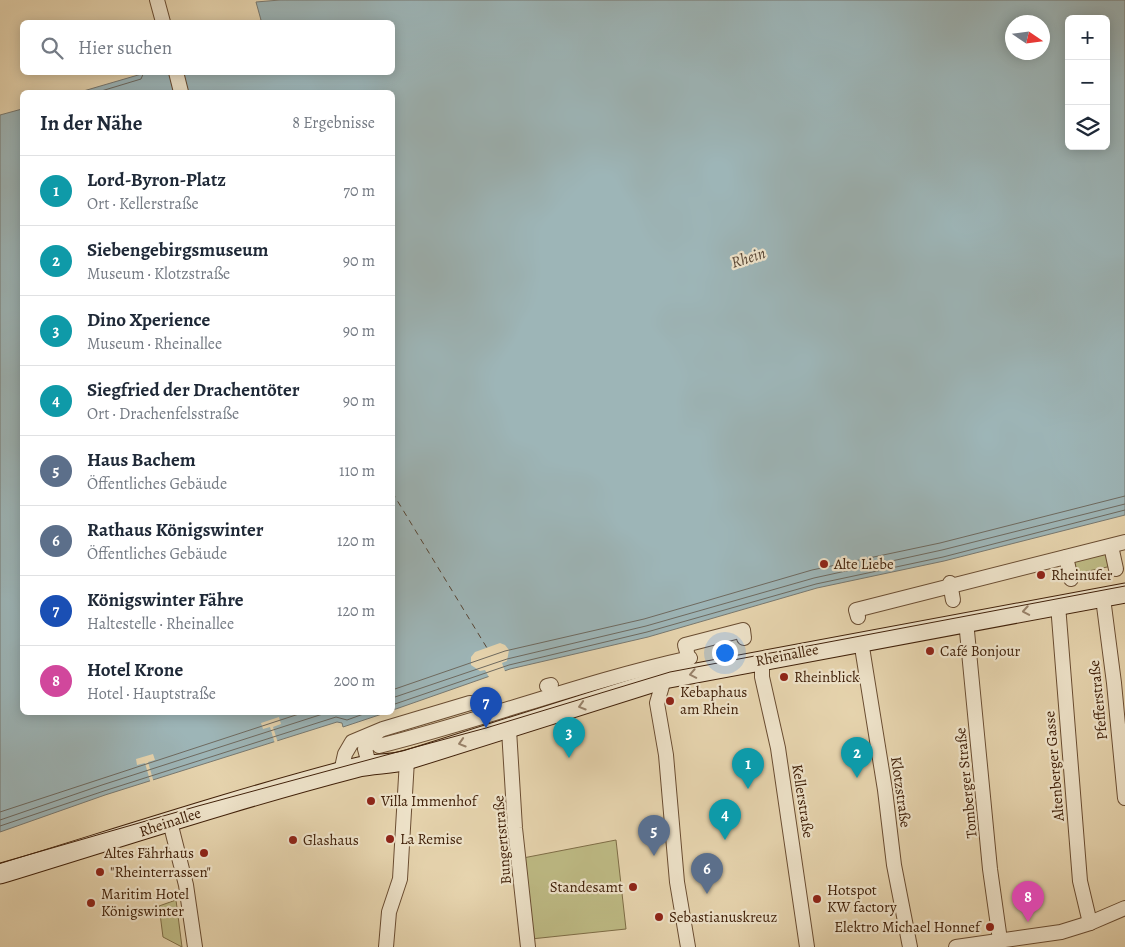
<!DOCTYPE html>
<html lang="de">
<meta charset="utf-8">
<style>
body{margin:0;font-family:Alegreya,serif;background:#f6f6f7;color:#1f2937}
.controls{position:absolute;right:15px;top:15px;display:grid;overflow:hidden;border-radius:8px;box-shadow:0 2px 12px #0003}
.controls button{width:45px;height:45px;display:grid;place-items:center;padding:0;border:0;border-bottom:1px solid #e0e1e3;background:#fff;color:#1f2937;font:25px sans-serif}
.compass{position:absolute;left:1005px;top:15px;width:45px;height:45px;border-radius:50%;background:#fff;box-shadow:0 2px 12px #0003;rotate:103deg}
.you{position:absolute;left:724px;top:652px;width:18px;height:18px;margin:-12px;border:4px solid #fff;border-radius:50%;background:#1a73e8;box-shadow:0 0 0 8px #1a73e833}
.badge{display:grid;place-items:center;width:32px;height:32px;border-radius:50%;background:#ea580c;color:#fff;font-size:16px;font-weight:700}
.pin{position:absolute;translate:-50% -41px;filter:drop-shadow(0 1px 2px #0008)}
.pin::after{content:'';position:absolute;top:26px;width:18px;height:15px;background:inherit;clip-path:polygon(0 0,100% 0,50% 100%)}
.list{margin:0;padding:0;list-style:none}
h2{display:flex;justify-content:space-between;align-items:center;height:65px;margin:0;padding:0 20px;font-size:21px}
h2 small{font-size:16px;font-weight:400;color:#747a83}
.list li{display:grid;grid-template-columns:32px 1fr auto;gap:15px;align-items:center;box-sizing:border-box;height:70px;padding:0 20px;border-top:1px solid #e0e1e3}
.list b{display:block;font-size:19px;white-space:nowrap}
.list p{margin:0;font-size:16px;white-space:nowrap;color:#747a83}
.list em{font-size:16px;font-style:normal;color:#747a83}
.icon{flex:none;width:28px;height:28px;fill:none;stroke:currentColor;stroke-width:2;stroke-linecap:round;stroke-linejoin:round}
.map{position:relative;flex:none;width:1125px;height:947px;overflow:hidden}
.search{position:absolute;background:#fff;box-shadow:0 2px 12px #0003;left:20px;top:20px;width:375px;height:55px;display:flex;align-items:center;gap:12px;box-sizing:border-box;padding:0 18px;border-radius:8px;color:#747a83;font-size:19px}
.panel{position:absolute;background:#fff;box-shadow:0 2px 12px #0003;left:20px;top:90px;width:375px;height:625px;border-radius:8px}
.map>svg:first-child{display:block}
</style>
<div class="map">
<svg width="1125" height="947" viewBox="0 0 1125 947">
<rect width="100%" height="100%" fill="#e7d5af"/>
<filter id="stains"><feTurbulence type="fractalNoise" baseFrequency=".004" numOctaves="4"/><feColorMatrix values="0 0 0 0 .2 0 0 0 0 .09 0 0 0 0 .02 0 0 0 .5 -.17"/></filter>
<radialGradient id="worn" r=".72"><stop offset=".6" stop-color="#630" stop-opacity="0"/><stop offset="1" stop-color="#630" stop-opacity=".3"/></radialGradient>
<!-- green -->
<g fill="#bebb85" stroke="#7f6e47">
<polygon points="1109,549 1112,566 1074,574 1071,559"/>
<polygon points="616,840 626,929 531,939 523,858"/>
<polygon points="176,900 182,947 163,937 159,906"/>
</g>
<!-- water -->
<g fill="#9db5b7" stroke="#787971" fill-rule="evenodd">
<path d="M280,0H1125V515L944,561L817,588L648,637L510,669L393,710L392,92H80L145,73L392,72V22H257L261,20L256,2ZM1069,19H1106V146H1069ZM1012,22H1042V52H1012Z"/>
<polygon points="22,109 22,712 385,713 343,727 342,723 337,722 105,795 0,832 0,115"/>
</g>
<!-- pier -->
<g fill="#e7d5af">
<polygon points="500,643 505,645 509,650 507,661 502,663 506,674 490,679 485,670 480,671 471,665 471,657 475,652"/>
<polygon points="279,717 281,724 273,727 278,743 275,744 270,727 263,729 261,723"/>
<polygon points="153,754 155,760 148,762 154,783 151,784 145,763 137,765 136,759"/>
</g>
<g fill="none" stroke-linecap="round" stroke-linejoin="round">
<!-- shore -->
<g stroke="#6e6a60" stroke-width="1">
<polyline points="98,92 141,79 144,72"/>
<polyline points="392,690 505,651 644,619 812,570 940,543 1125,496"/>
<polyline points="392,698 507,659 646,626 814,578 942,550 1125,504"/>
<polyline points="392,705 509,665 647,632 816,584 943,557 1125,510"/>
<polyline points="0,812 305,712"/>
<polyline points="0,820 102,785 329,712"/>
<polyline points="0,826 104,791 336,717 347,720 369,712"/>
</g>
<!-- ferry -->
<polyline stroke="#574534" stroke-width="1" stroke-dasharray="6 5" stroke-linecap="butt" points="392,492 487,648"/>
<!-- street casing -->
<g stroke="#6a4d32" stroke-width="16">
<g id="street">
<polyline points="157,0 163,22"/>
<polyline points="176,72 181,92"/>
<polyline points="1111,546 1116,569"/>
<polyline points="1066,557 1071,579"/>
<polyline points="950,583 953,600"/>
<polyline points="1103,598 1114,683 1125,798"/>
<polyline points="1058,605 1080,881 1090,923"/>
<polyline points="858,617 856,610 1125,542"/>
<polyline points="966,621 990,869 1000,940"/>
<polyline points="861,641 885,790 894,865 910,947"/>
<polyline points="687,652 685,645 743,630 744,638"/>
<polyline points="762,660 762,677 778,748 807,947"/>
<polyline points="664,679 657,703 666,755 677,882 688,947"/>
<polyline points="547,686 551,685"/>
<polyline points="509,730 515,828 528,947"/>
<path d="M379,746C484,720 585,681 690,658"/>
<polyline points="369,764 365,749 377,733"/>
<polyline points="341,772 345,754 352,742 383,729 470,703"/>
<polyline points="170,822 186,885 195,947"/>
<polyline points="386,947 389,912 400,879 407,760"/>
<polyline points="956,947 1061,932 1090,923 1125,908"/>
</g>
</g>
<!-- secondary casing -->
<g stroke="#402009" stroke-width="21">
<path id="secondary" d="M0,874C118,838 236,799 355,768C373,763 390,765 407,760L664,679L1125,593"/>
</g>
<!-- street -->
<use href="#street" stroke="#efe4cb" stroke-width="14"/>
<!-- secondary -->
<use href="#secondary" stroke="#efe4cb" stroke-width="19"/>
<!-- tram -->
<polyline stroke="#402009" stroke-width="1" points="0,863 198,806 486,728 670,672 1125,586"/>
</g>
<!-- one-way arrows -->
<defs><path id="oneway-chevron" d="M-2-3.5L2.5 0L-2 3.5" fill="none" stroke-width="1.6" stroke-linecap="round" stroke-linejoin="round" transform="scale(1.25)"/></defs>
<g stroke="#98826a">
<use href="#oneway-chevron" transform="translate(1026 611) rotate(170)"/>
<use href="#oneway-chevron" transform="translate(693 674) rotate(169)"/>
<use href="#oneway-chevron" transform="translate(582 706) rotate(163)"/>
<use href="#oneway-chevron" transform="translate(462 743) rotate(163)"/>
</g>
<!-- markers -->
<g fill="#8f2418" stroke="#efe4cb" stroke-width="2">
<circle cx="824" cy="564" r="5"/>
<circle cx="1041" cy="575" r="5"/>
<circle cx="930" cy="651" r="5"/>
<circle cx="784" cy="677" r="5"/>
<circle cx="670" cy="701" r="5"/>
<circle cx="371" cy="801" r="5"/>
<circle cx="390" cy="839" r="5"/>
<circle cx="293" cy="840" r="5"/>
<circle cx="204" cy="853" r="5"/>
<circle cx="100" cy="872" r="5"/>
<circle cx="633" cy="887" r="5"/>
<circle cx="817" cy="899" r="5"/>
<circle cx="91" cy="903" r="5"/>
<circle cx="659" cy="917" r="5"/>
<circle cx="990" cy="927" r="5"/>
</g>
<g text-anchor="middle" stroke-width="4.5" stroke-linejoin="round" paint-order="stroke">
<!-- poi labels -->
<g font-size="15" fill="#402009" stroke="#efe4cb" text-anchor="start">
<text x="834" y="569">Alte Liebe</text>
<text x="1051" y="580">Rheinufer</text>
<text x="940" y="656">Café Bonjour</text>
<text x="794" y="682">Rheinblick</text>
<text x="680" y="697">Kebaphaus<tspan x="680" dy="17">am Rhein</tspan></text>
<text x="381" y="806">Villa Immenhof</text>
<text x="400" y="844">La Remise</text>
<text x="303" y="845">Glashaus</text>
<text x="194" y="858" text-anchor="end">Altes Fährhaus</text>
<text x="110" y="877">"Rheinterrassen"</text>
<text x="623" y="892" text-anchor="end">Standesamt</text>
<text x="827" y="895">Hotspot<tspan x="827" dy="17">KW factory</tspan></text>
<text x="101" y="899">Maritim Hotel<tspan x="101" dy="17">Königswinter</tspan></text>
<text x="669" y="922">Sebastianuskreuz</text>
<text x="980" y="932" text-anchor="end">Elektro Michael Honnef</text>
</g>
<!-- street labels -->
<g font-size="15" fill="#402009" stroke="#efe4cb">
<text transform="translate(787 655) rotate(-11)" y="5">Rheinallee</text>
<text transform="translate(1098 700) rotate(-96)" y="5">Pfefferstraße</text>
<text transform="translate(1054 766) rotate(-95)" y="5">Altenberger Gasse</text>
<text transform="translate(966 783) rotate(-96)" y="5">Tomberger Straße</text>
<text transform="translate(901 792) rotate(82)" y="5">Klotzstraße</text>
<text transform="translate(803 801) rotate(81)" y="5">Kellerstraße</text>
<text transform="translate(170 822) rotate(-18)" y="5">Rheinallee</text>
<text transform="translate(502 840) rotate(-95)" y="5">Bungertstraße</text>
</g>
<!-- water labels -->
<g font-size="16" font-style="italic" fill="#574534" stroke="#efe4cb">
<text transform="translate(748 257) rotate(-18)" y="6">Rhein</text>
</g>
</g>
<rect width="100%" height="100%" filter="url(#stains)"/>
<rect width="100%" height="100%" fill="url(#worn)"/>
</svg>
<div class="controls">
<button>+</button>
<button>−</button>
<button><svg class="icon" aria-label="layers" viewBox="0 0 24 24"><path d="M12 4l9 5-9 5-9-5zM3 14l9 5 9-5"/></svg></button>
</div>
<svg class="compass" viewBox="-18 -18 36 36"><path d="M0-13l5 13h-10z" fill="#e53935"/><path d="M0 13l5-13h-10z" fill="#747a83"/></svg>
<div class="you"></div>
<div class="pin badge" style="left:748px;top:789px;background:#0f9aa8">1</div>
<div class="pin badge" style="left:857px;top:778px;background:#0f9aa8">2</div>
<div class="pin badge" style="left:569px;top:758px;background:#0f9aa8">3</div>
<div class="pin badge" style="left:725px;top:840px;background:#0f9aa8">4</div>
<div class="pin badge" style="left:654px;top:856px;background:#5c6f8a">5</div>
<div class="pin badge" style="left:707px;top:894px;background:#5c6f8a">6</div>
<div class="pin badge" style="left:486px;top:728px;background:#1a4fb4">7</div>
<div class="pin badge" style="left:1028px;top:922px;background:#d1479c">8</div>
<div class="search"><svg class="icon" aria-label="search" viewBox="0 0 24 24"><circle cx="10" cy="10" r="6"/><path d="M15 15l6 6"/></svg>Hier suchen</div>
<section class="panel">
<h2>In der Nähe<small>8 Ergebnisse</small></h2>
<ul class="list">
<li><span class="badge" style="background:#0f9aa8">1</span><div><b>Lord-Byron-Platz</b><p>Ort · Kellerstraße</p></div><em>70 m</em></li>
<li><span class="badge" style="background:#0f9aa8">2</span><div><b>Siebengebirgsmuseum</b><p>Museum · Klotzstraße</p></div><em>90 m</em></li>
<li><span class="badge" style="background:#0f9aa8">3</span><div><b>Dino Xperience</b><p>Museum · Rheinallee</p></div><em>90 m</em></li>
<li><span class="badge" style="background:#0f9aa8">4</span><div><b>Siegfried der Drachentöter</b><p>Ort · Drachenfelsstraße</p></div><em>90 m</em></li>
<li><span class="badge" style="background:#5c6f8a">5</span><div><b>Haus Bachem</b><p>Öffentliches Gebäude</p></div><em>110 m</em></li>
<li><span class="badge" style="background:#5c6f8a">6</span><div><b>Rathaus Königswinter</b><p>Öffentliches Gebäude</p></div><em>120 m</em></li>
<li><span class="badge" style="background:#1a4fb4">7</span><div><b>Königswinter Fähre</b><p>Haltestelle · Rheinallee</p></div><em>120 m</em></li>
<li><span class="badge" style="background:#d1479c">8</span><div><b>Hotel Krone</b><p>Hotel · Hauptstraße</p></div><em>200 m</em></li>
</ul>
</section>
</div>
